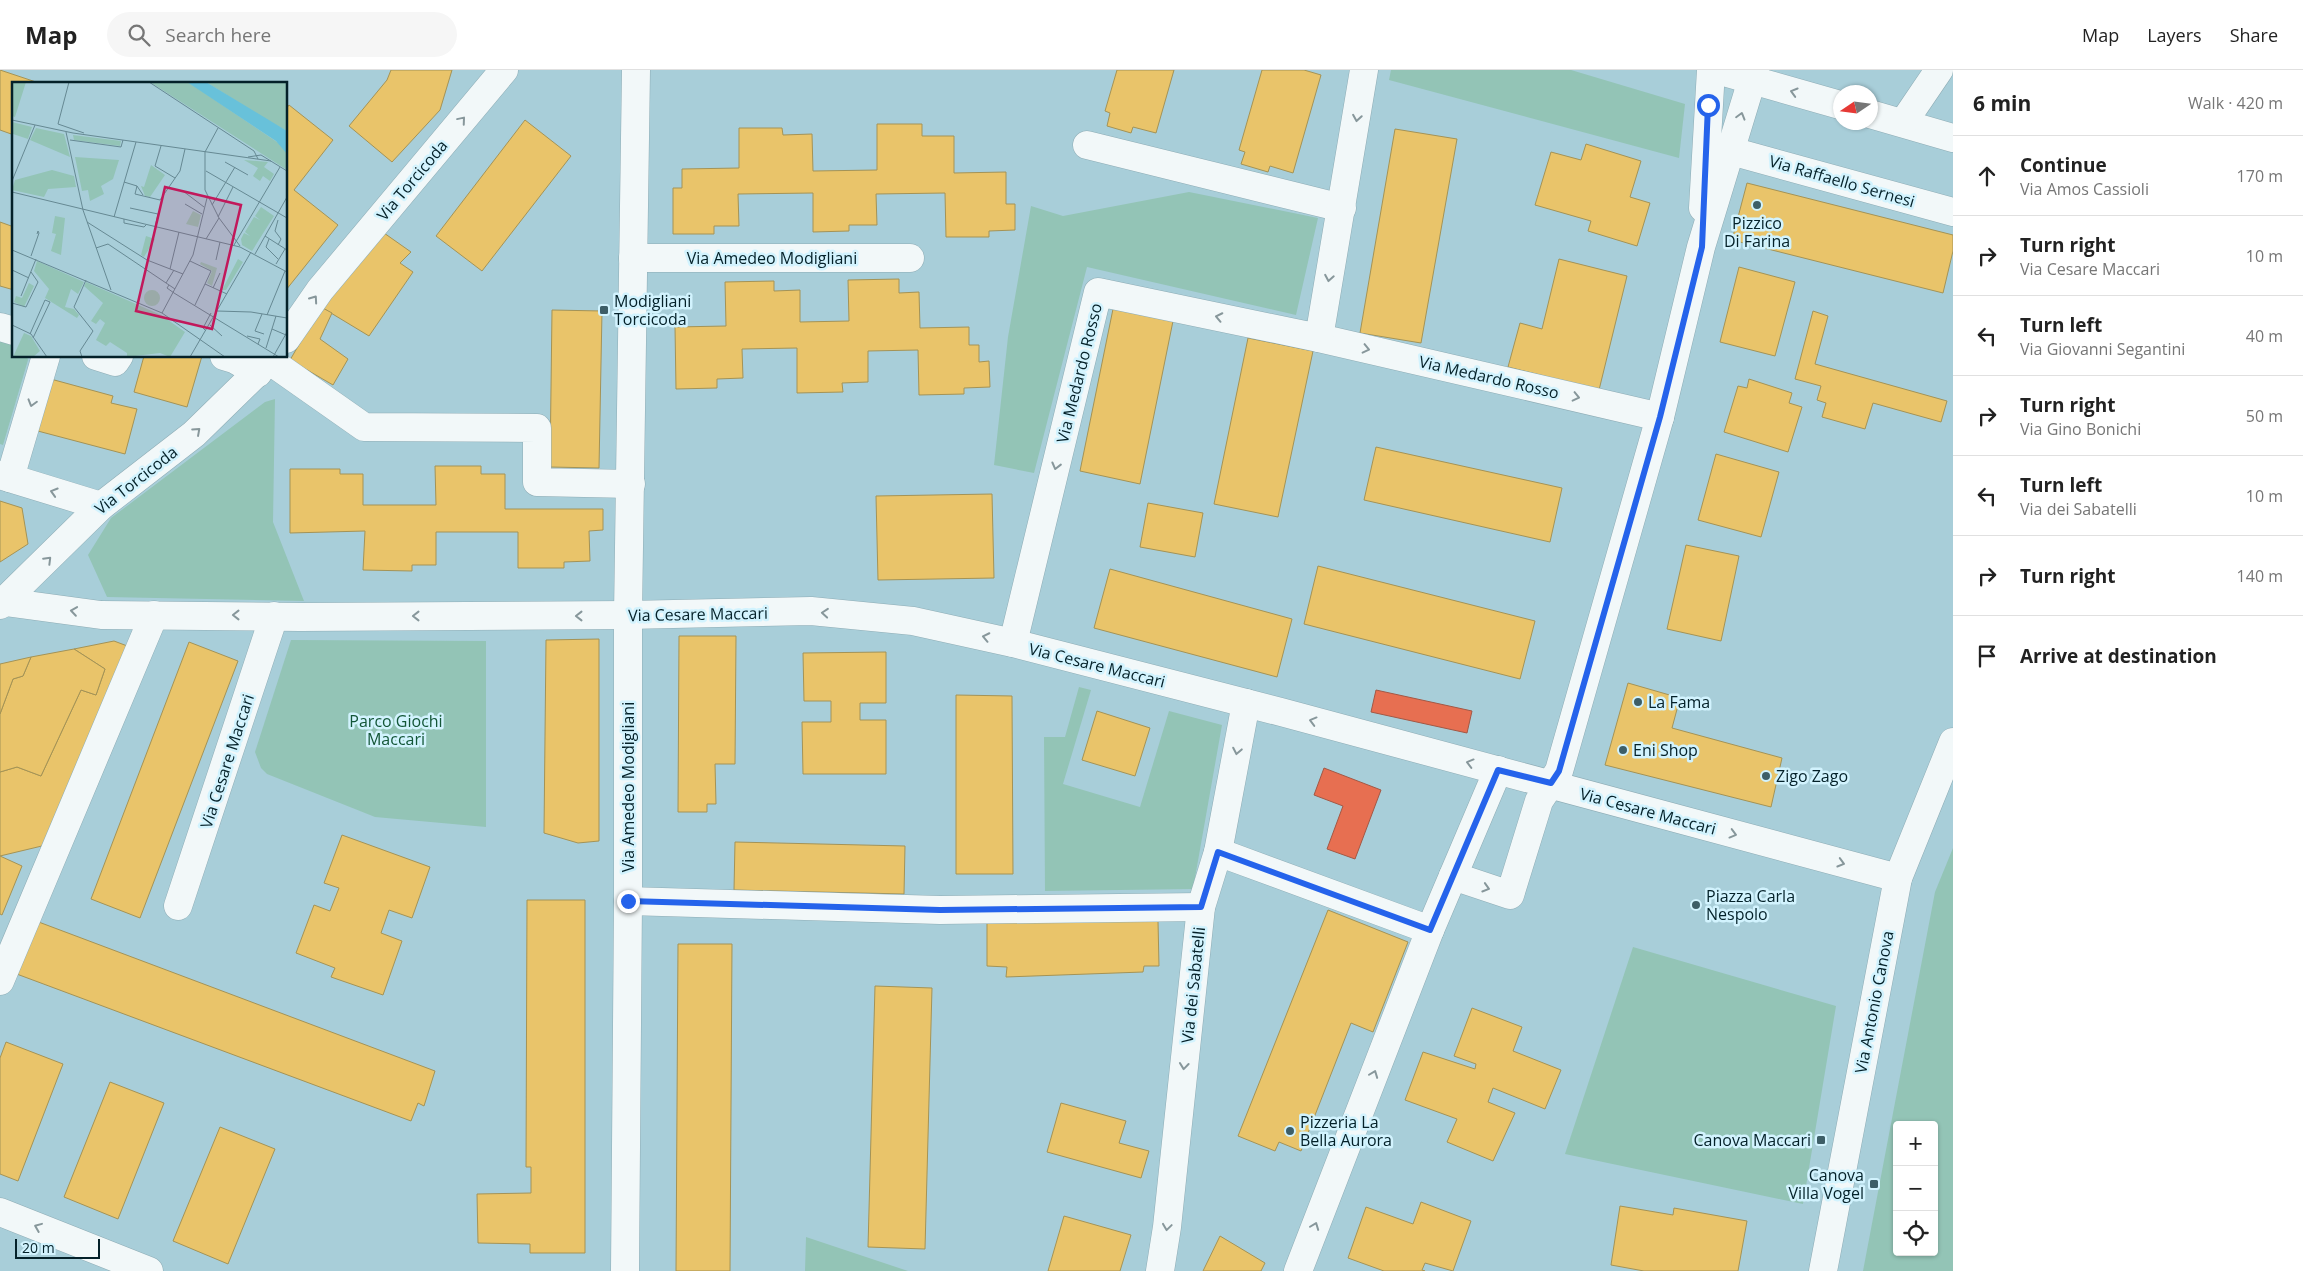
<!DOCTYPE html>
<meta charset="utf-8">
<style>
body{margin:0;font-family:"Open Sans",sans-serif;background:#f6f6f6;color:#222}
.controls{position:absolute;right:15px;bottom:15px;display:grid;overflow:hidden;border-radius:5px;box-shadow:0 1px 4px #0004}
.controls button{width:45px;height:45px;display:grid;place-items:center;padding:0;border:0;border-bottom:1px solid #e0e0e0;background:#fff;color:#222;font:25px sans-serif}
.compass{position:absolute;left:1833px;top:15px;width:45px;height:45px;border-radius:50%;background:#fff;box-shadow:0 1px 4px #0004;rotate:257deg}
.scale{position:absolute;left:15px;bottom:12px;width:85px;box-sizing:border-box;padding-left:5px;border:2px solid #042129;border-top:0;font-size:14px;line-height:18px;white-space:nowrap;color:#042129;-webkit-text-stroke:4px #d2f3fe;paint-order:stroke}
.stop{position:absolute;width:15px;height:15px;margin:-11px;border:4px solid #2563eb;border-radius:50%;background:#fff}
.stop.end{background:#2563eb;border-color:#fff;box-shadow:0 1px 5px #0008}
.list{margin:0;padding:0;list-style:none}
h2{display:flex;justify-content:space-between;align-items:center;height:65px;margin:0;padding:0 20px;font-size:21px}
h2 small{font-size:16px;font-weight:400;color:#767676}
.list li{display:grid;grid-template-columns:32px 1fr auto;gap:15px;align-items:center;box-sizing:border-box;height:80px;padding:0 20px;border-top:1px solid #e0e0e0}
.list b{display:block;font-size:19px;white-space:nowrap}
.list p{margin:0;font-size:16px;white-space:nowrap;color:#767676}
.list em{font-size:16px;font-style:normal;color:#767676}
.icon{flex:none;width:28px;height:28px;fill:none;stroke:currentColor;stroke-width:2;stroke-linecap:round;stroke-linejoin:round}
.map{position:relative;flex:none;width:1953px;height:1201px;overflow:hidden}
header{display:flex;align-items:center;gap:30px;box-sizing:border-box;height:70px;padding:0 25px;background:#fff;border-bottom:1px solid #e0e0e0}
header strong{font-size:24px}
nav{display:flex;gap:28px;margin-inline-start:auto;font-size:18px}
.search{width:350px;height:45px;background:#f6f6f6;display:flex;align-items:center;gap:12px;box-sizing:border-box;padding:0 18px;border-radius:28px;color:#767676;font-size:19px}
main{display:flex}
aside{flex:1;background:#fff}
.map>svg:first-child{display:block}
</style>
<header>
<strong>Map</strong>
<div class="search"><svg class="icon" aria-label="search" viewBox="0 0 24 24"><circle cx="10" cy="10" r="6"/><path d="M15 15l6 6"/></svg>Search here</div>
<nav><a>Map</a><a>Layers</a><a>Share</a></nav>
</header>
<main>
<div class="map">
<svg width="1953" height="1201" viewBox="0 0 1953 1201">
<rect width="100%" height="100%" fill="#a8ced9"/>
<!-- green -->
<g fill="#93c4b6" fill-rule="evenodd">
<polygon points="1391,0 1571,0 1685,34 1679,88 1389,10"/>
<polygon points="1189,122 1318,148 1296,245 1087,197 1034,403 994,395 1008,267 1031,136 1063,146"/>
<polygon points="0,268 14,272 14,286 27,286 28,290 3,375 0,374"/>
<polygon points="275,329 273,452 304,531 107,527 88,485 111,448 265,332"/>
<polygon points="291,570 486,571 486,757 375,747 267,704 261,698 255,682"/>
<polygon points="1079,617 1091,620 1063,714 1140,737 1169,641 1222,655 1193,819 1045,821 1044,667 1065,667"/>
<path d="M1953,778V1201H1863L1935,822ZM1897,1055H1934V1182H1897Z"/>
<polygon points="1633,877 1836,936 1803,1134 1565,1084"/>
<polygon points="806,1167 908,1201 805,1201"/>
</g>
<!-- homes -->
<g fill="#e9c46a" stroke="#a49356">
<polygon points="0,0 42,14 14,14 14,65 0,60"/>
<polygon points="391,0 452,0 440,40 392,92 349,56 387,10"/>
<polygon points="1117,0 1174,0 1156,63 1133,57 1131,63 1107,56 1110,43 1105,41"/>
<polygon points="1262,0 1304,0 1321,5 1293,103 1270,96 1268,102 1241,94 1245,82 1239,80"/>
<polygon points="289,35 333,70 294,120 338,155 286,220 286,39"/>
<polygon points="525,50 571,86 482,201 436,166"/>
<polygon points="877,54 922,54 922,66 954,66 954,103 1006,102 1006,134 1015,134 1015,160 989,161 989,167 946,167 945,123 876,124 877,155 849,155 849,161 813,162 813,123 738,124 739,156 714,156 714,164 673,164 673,118 682,118 682,99 739,98 739,58 782,58 783,65 812,64 813,101 877,100"/>
<polygon points="1395,59 1457,69 1421,273 1360,263"/>
<polygon points="1586,74 1641,91 1630,127 1650,133 1637,176 1588,161 1591,151 1535,135 1551,82 1581,90"/>
<polygon points="1747,113 1953,165 1953,181 1943,223 1732,170"/>
<polygon points="0,152 14,157 14,220 0,216"/>
<polygon points="384,163 411,182 400,193 413,202 369,266 321,237"/>
<polygon points="1559,189 1627,206 1599,320 1508,297 1520,253 1542,259"/>
<polygon points="1739,197 1795,212 1775,286 1720,272"/>
<polygon points="899,209 899,223 919,222 920,258 969,257 969,275 979,275 979,292 989,291 990,317 964,318 964,324 919,325 918,280 868,281 868,312 842,313 843,322 797,323 797,278 742,279 743,308 717,309 717,318 676,319 675,257 726,256 725,212 774,211 774,221 800,220 800,252 849,251 848,210"/>
<polygon points="321,237 332,243 320,269 348,289 333,315 290,290"/>
<polygon points="1113,239 1173,251 1140,414 1080,401"/>
<polygon points="552,240 602,241 599,398 550,397"/>
<polygon points="1813,241 1828,246 1815,294 1947,331 1941,352 1873,333 1865,359 1822,347 1826,333 1817,330 1821,316 1795,309"/>
<polygon points="1248,268 1313,281 1278,447 1214,434"/>
<polygon points="144,286 202,286 187,337 134,322"/>
<polygon points="47,308 113,326 111,333 137,339 125,384 34,360"/>
<polygon points="1749,309 1792,323 1789,333 1802,337 1788,382 1724,362 1738,316 1747,318"/>
<polygon points="1376,377 1562,418 1550,472 1364,430"/>
<polygon points="1716,384 1779,402 1761,467 1698,450"/>
<polygon points="435,396 481,396 481,404 505,404 505,439 603,439 603,460 589,461 590,491 564,492 564,498 518,498 518,462 436,462 436,495 412,495 412,501 363,500 365,461 290,463 290,399 340,399 340,404 363,404 363,435 436,435"/>
<polygon points="992,424 994,508 878,510 876,426"/>
<polygon points="0,431 22,438 28,474 0,492"/>
<polygon points="1148,433 1203,443 1195,487 1140,477"/>
<polygon points="1686,475 1739,486 1721,571 1667,559"/>
<polygon points="1318,496 1535,551 1520,609 1304,554"/>
<polygon points="1110,499 1292,549 1277,607 1094,558"/>
<polygon points="679,566 736,566 735,694 715,694 716,734 707,734 707,742 678,742"/>
<polygon points="599,569 599,771 578,773 544,763 546,570"/>
<polygon points="114,571 130,577 46,775 0,786 0,702 17,697 41,706 81,620 96,625 105,599 74,579"/>
<polygon points="189,572 238,591 140,848 91,829"/>
<polygon points="74,579 105,599 96,625 81,620 41,706 17,697 0,702 0,644 13,609 23,606 31,587"/>
<polygon points="886,582 886,633 860,633 860,650 886,650 886,704 803,704 802,652 831,652 831,631 804,631 803,583"/>
<polygon points="31,587 23,606 13,609 0,644 0,594"/>
<polygon points="1628,613 1680,628 1672,658 1782,688 1771,737 1605,695"/>
<polygon points="956,625 1012,626 1013,804 956,804"/>
<polygon points="1097,641 1150,658 1135,706 1082,690"/>
<polygon points="342,765 430,797 412,848 389,840 381,863 402,871 383,925 331,907 335,898 296,883 314,835 330,841 339,818 324,813"/>
<polygon points="735,772 905,776 904,824 734,820"/>
<polygon points="0,786 22,796 2,845 0,844"/>
<polygon points="527,830 585,830 585,1183 530,1183 530,1174 478,1173 477,1124 531,1123 531,1097 526,1097"/>
<polygon points="1328,840 1408,872 1373,962 1351,953 1301,1081 1279,1072 1275,1081 1238,1066"/>
<polygon points="36,851 435,1001 424,1036 418,1033 411,1051 14,903"/>
<polygon points="1158,851 1159,896 1144,896 1143,902 1006,907 1007,897 987,896 987,852"/>
<polygon points="678,874 732,874 730,1201 676,1201"/>
<polygon points="875,916 932,918 925,1179 868,1177"/>
<polygon points="1472,938 1522,957 1513,981 1561,1000 1545,1039 1493,1018 1488,1032 1515,1043 1493,1091 1447,1072 1457,1049 1405,1030 1423,982 1475,999 1476,994 1454,986"/>
<polygon points="6,972 63,994 18,1111 0,1104 0,988"/>
<polygon points="110,1012 164,1033 118,1149 64,1127"/>
<polygon points="1061,1033 1126,1051 1119,1073 1149,1081 1141,1108 1047,1082"/>
<polygon points="220,1057 275,1079 228,1194 173,1171"/>
<polygon points="1421,1132 1471,1151 1453,1201 1425,1193 1422,1200 1425,1201 1384,1201 1348,1188 1366,1137 1413,1154"/>
<polygon points="1620,1136 1673,1145 1674,1138 1747,1151 1738,1201 1644,1201 1611,1195"/>
<polygon points="1064,1146 1131,1165 1120,1201 1048,1201"/>
<polygon points="1220,1166 1265,1193 1261,1201 1203,1201"/>
</g>
<!-- shops -->
<g fill="#e76f51" stroke="#a35845">
<polygon points="1376,620 1472,641 1467,663 1371,642"/>
<polygon points="1324,698 1381,720 1355,789 1327,779 1343,736 1314,725"/>
</g>
<g fill="none" stroke-linecap="round" stroke-linejoin="round">
<!-- street casing -->
<g stroke="#8eacb5" stroke-width="29">
<g id="street">
<polyline points="1717,0 1840,35"/>
<polyline points="1870,44 1953,68"/>
<polyline points="1903,53 1939,0"/>
<polyline points="1087,75 1342,138"/>
<polyline points="1731,81 1953,142"/>
<polyline points="1703,138 1711,0"/>
<polyline points="633,188 910,188"/>
<polyline points="0,257 14,261"/>
<polyline points="1319,268 1660,347"/>
<polyline points="286,269 320,220 504,0"/>
<polyline points="96,286 115,292 119,286"/>
<polyline points="224,286 234,289 258,303"/>
<polyline points="270,291 364,357 537,358 537,412 631,414"/>
<polyline points="0,405 101,436"/>
<polyline points="10,408 46,286"/>
<polyline points="5,532 101,545 300,547 628,545 811,541 913,551 1013,573 1281,642 1898,808"/>
<polyline points="0,535 101,436 194,364 274,286"/>
<polyline points="1013,573 1098,222 1319,268 1364,0"/>
<polyline points="1218,782 1430,860"/>
<polyline points="1453,806 1510,825 1539,731 1559,701 1660,347 1701,177 1755,0"/>
<polyline points="628,831 940,840 1201,837"/>
<polyline points="178,836 274,546"/>
<polyline points="0,911 154,545"/>
<polyline points="0,1142 149,1201"/>
<polyline points="625,1201 628,831 628,545 636,0"/>
<polyline points="1160,1201 1167,1157 1201,837 1218,782 1246,633"/>
<polyline points="1298,1201 1430,860 1498,700"/>
</g>
</g>
<!-- secondary casing -->
<g stroke="#8eacb5" stroke-width="29">
<polyline id="secondary" points="1823,1201 1898,808 1953,672"/>
</g>
<!-- street -->
<use href="#street" stroke="#f2f8f9" stroke-width="28"/>
<!-- secondary -->
<use href="#secondary" stroke="#f2f8f9" stroke-width="28"/>
</g>
<!-- one-way arrows -->
<defs><path id="oneway-chevron" d="M-2-3.5L2.5 0L-2 3.5" fill="none" stroke-width="1.6" stroke-linecap="round" stroke-linejoin="round" transform="scale(1.25)"/></defs>
<g stroke="#87979b">
<use href="#oneway-chevron" transform="translate(1794 22) rotate(-164)"/>
<use href="#oneway-chevron" transform="translate(1741 46) rotate(-74)"/>
<use href="#oneway-chevron" transform="translate(1357 48) rotate(99)"/>
<use href="#oneway-chevron" transform="translate(462 50) rotate(-50)"/>
<use href="#oneway-chevron" transform="translate(1329 208) rotate(100)"/>
<use href="#oneway-chevron" transform="translate(314 229) rotate(-55)"/>
<use href="#oneway-chevron" transform="translate(1219 247) rotate(-168)"/>
<use href="#oneway-chevron" transform="translate(1366 279) rotate(13)"/>
<use href="#oneway-chevron" transform="translate(1576 327) rotate(13)"/>
<use href="#oneway-chevron" transform="translate(32 333) rotate(106)"/>
<use href="#oneway-chevron" transform="translate(197 361) rotate(-42)"/>
<use href="#oneway-chevron" transform="translate(1056 396) rotate(104)"/>
<use href="#oneway-chevron" transform="translate(54 422) rotate(-163)"/>
<use href="#oneway-chevron" transform="translate(48 490) rotate(-45)"/>
<use href="#oneway-chevron" transform="translate(74 541) rotate(-172)"/>
<use href="#oneway-chevron" transform="translate(825 543) rotate(-175)"/>
<use href="#oneway-chevron" transform="translate(236 545) rotate(-180)"/>
<use href="#oneway-chevron" transform="translate(416 546) rotate(180)"/>
<use href="#oneway-chevron" transform="translate(579 546) rotate(180)"/>
<use href="#oneway-chevron" transform="translate(986 567) rotate(-168)"/>
<use href="#oneway-chevron" transform="translate(1313 651) rotate(-165)"/>
<use href="#oneway-chevron" transform="translate(1237 681) rotate(101)"/>
<use href="#oneway-chevron" transform="translate(1470 693) rotate(-165)"/>
<use href="#oneway-chevron" transform="translate(1733 764) rotate(15)"/>
<use href="#oneway-chevron" transform="translate(1841 793) rotate(16)"/>
<use href="#oneway-chevron" transform="translate(1486 818) rotate(17)"/>
<use href="#oneway-chevron" transform="translate(1184 996) rotate(96)"/>
<use href="#oneway-chevron" transform="translate(1374 1004) rotate(-69)"/>
<use href="#oneway-chevron" transform="translate(1315 1156) rotate(-69)"/>
<use href="#oneway-chevron" transform="translate(38 1157) rotate(-158)"/>
<use href="#oneway-chevron" transform="translate(1167 1157) rotate(98)"/>
</g>
<g fill="none" stroke-linecap="round" stroke-linejoin="round">
<!-- route -->
<polyline stroke="#2563eb" stroke-width="6" points="628,831 940,840 1201,837 1218,782 1430,860 1498,700 1551,713 1559,701 1660,347 1702,177 1708,35"/>
</g>
<!-- markers -->
<g fill="#3d5e67" stroke="#d2f3fe" stroke-width="2">
<circle cx="1757" cy="135" r="5"/>
<rect x="599" y="235" width="10" height="10" rx="2.5"/>
<circle cx="1638" cy="632" r="5"/>
<circle cx="1623" cy="680" r="5"/>
<circle cx="1766" cy="706" r="5"/>
<circle cx="1696" cy="835" r="5"/>
<circle cx="1290" cy="1061" r="5"/>
<rect x="1816" y="1065" width="10" height="10" rx="2.5"/>
<rect x="1869" y="1109" width="10" height="10" rx="2.5"/>
</g>
<g text-anchor="middle" stroke-width="5" stroke-linejoin="round" paint-order="stroke">
<!-- street labels -->
<g font-size="16" fill="#042129" stroke="#d2f3fe">
<text transform="translate(412 110) rotate(-50)" y="6">Via Torcicoda</text>
<text transform="translate(1842 111) rotate(16)" y="6">Via Raffaello Sernesi</text>
<text x="772" y="194">Via Amedeo Modigliani</text>
<text transform="translate(1079 303) rotate(-76)" y="6">Via Medardo Rosso</text>
<text transform="translate(1489 307) rotate(13)" y="6">Via Medardo Rosso</text>
<text transform="translate(136 410) rotate(-38)" y="6">Via Torcicoda</text>
<text transform="translate(698 544) rotate(-1)" y="6">Via Cesare Maccari</text>
<text transform="translate(1097 595) rotate(14)" y="6">Via Cesare Maccari</text>
<text transform="translate(227 691) rotate(-72)" y="6">Via Cesare Maccari</text>
<text transform="translate(628 717) rotate(-90)" y="6">Via Amedeo Modigliani</text>
<text transform="translate(1648 741) rotate(15)" y="6">Via Cesare Maccari</text>
<text transform="translate(1193 915) rotate(-84)" y="6">Via dei Sabatelli</text>
<text transform="translate(1874 932) rotate(-79)" y="6">Via Antonio Canova</text>
</g>
<!-- poi labels -->
<g font-size="16" fill="#042129" stroke="#d2f3fe" text-anchor="start">
<text x="1757" y="159" text-anchor="middle">Pizzico<tspan x="1757" dy="18">Di Farina</tspan></text>
<text x="614" y="237">Modigliani<tspan x="614" dy="18">Torcicoda</tspan></text>
<text x="1648" y="638">La Fama</text>
<text x="1633" y="686">Eni Shop</text>
<text x="1776" y="712">Zigo Zago</text>
<text x="1706" y="832">Piazza Carla<tspan x="1706" dy="18">Nespolo</tspan></text>
<text x="1300" y="1058">Pizzeria La<tspan x="1300" dy="18">Bella Aurora</tspan></text>
<text x="1811" y="1076" text-anchor="end">Canova Maccari</text>
<text x="1864" y="1111" text-anchor="end">Canova<tspan x="1864" dy="18">Villa Vogel</tspan></text>
</g>
<!-- park labels -->
<g font-size="16" fill="#135637" stroke="#d2f3fe">
<text x="396" y="657">Parco Giochi<tspan x="396" dy="18">Maccari</tspan></text>
</g>
</g>
<!-- overview -->
<g transform="translate(12 12)">
<rect width="275" height="275" fill="#a8ced9"/>
<path d="M0,0H14L3,35L0,34ZM138,0H175L182,4L268,62L274,70L275,88ZM194,0H275V49L255,38ZM0,40L20,45L16,57L1,52ZM24,46L52,52L58,75L18,58ZM61,53L109,59L108,64L62,58ZM63,75L107,78L101,97L89,104L92,112L78,119L76,108L70,109ZM232,78L256,80L252,85L262,92L258,99L251,94L248,99L241,94L246,86ZM139,83L153,93L138,115L133,114L129,104L132,105ZM40,88L62,94L64,105L36,107L32,115L0,108L3,98ZM249,125L262,134L240,169L230,163L229,157L232,151L238,154L233,150L242,135L248,138L243,134ZM181,129L189,133L186,145L174,142ZM43,134L53,136L49,173L39,169L44,152L40,151ZM134,154L143,157L132,175L129,173ZM226,177L231,180L214,208H210ZM25,179L72,200L66,212L59,207L53,225L62,227L67,233L65,236L33,216L37,207L22,189ZM189,180L205,186L200,204L195,201L200,189L188,182ZM74,200L149,233L173,250L158,275L148,271L115,275V271L98,260L94,264L84,258L93,241L88,237L84,242L79,239L91,221L72,204ZM17,201L22,204L12,225L2,220L4,214L10,216ZM132 216a8 8 0 1 1 16 0a8 8 0 1 1-16 0ZM12,251L19,254L28,269L21,275H1Z" fill="#93c4b6"/>
<path d="M175,0H194L275,49V72L264,59Z" fill="#68c1da"/>
<path fill="none" stroke="#668993" stroke-width="1" d="M57,0L46,42L72,51M137,0L242,69L246,77M0,38L61,51L259,79M206,46L193,70V108L207,136L228,164M54,50L71,128L99,208M58,58L109,65L111,58M149,64L143,84L163,96M236,75L249,73L275,89M213,80L236,93M194,89L275,136M0,99L23,43M112,100L125,104L131,113M125,104L123,112L148,118L168,89L173,67M171,109L192,125M0,110L228,165L275,190M173,122L190,132M200,123L223,85M118,126L146,132L143,145M102,135L124,60M206,135L221,105M112,137V141L132,145L134,143M75,140L135,178L171,192M253,154L275,168M194,157L207,136M257,157L254,165L266,177M222,163L268,85M266,163L269,157L263,149L266,138M84,166L96,162L163,207M0,168L150,231L213,275M243,172L275,115M19,174L27,151L26,149L25,152M204,178L208,160M178,179L199,189L193,202L215,212M264,182L273,167M158,187L167,150M0,188L17,196M154,201L162,188M157,203L155,206L162,211L267,275M201,206L208,191M9,214L24,177M0,221L14,225L26,200L19,190M183,223L193,202M205,229L239,230L275,236M150,231L181,173L195,116M250,232L243,249L252,252M255,233L273,189M0,243L19,252L35,275M198,243L210,254M260,247L274,253M194,249L191,246L199,231M18,252L33,218L38,220L21,256M235,254L248,257L246,262M254,266L264,234M70,275L68,269L81,249L62,225L74,198M178,275L239,170M261,275L275,250"/>
<path fill="#c2185b" fill-opacity="0.15" stroke="#c2185b" stroke-width="2.5" d="M153,105L229,123L200,247L124,229Z"/>
<rect width="275" height="275" fill="none" stroke="#042129" stroke-width="2.5"/>
</g>
</svg>
<div class="controls">
<button>+</button>
<button>−</button>
<button><svg class="icon" aria-label="locate" viewBox="0 0 24 24"><circle cx="12" cy="12" r="6"/><path d="M12 2v4M12 18v4M2 12h4M18 12h4"/></svg></button>
</div>
<svg class="compass" viewBox="-18 -18 36 36"><path d="M0-13l5 13h-10z" fill="#e53935"/><path d="M0 13l5-13h-10z" fill="#767676"/></svg>
<div class="scale">20 m</div>
<div class="stop" style="left:1708px;top:35px"></div>
<div class="stop end" style="left:628px;top:831px"></div>
</div>
<aside>
<h2>6 min<small>Walk · 420 m</small></h2>
<ul class="list">
<li><svg class="icon" aria-label="ahead" viewBox="0 0 24 24"><path d="M12 20V5M6 11l6-6 6 6"/></svg><div><b>Continue</b><p>Via Amos Cassioli</p></div><em>170 m</em></li>
<li><svg class="icon" aria-label="right" viewBox="0 0 24 24"><path d="M7 20v-9h11M14 6l5 5-5 5"/></svg><div><b>Turn right</b><p>Via Cesare Maccari</p></div><em>10 m</em></li>
<li><svg class="icon" aria-label="left" viewBox="0 0 24 24"><path d="M17 20v-9H6M10 6l-5 5 5 5"/></svg><div><b>Turn left</b><p>Via Giovanni Segantini</p></div><em>40 m</em></li>
<li><svg class="icon" aria-label="right" viewBox="0 0 24 24"><path d="M7 20v-9h11M14 6l5 5-5 5"/></svg><div><b>Turn right</b><p>Via Gino Bonichi</p></div><em>50 m</em></li>
<li><svg class="icon" aria-label="left" viewBox="0 0 24 24"><path d="M17 20v-9H6M10 6l-5 5 5 5"/></svg><div><b>Turn left</b><p>Via dei Sabatelli</p></div><em>10 m</em></li>
<li><svg class="icon" aria-label="right" viewBox="0 0 24 24"><path d="M7 20v-9h11M14 6l5 5-5 5"/></svg><div><b>Turn right</b></div><em>140 m</em></li>
<li><svg class="icon" aria-label="arrive" viewBox="0 0 24 24"><path d="M6 21V4h12l-3 4 3 4H6"/></svg><div><b>Arrive at destination</b></div></li>
</ul>
</aside>
</main>
